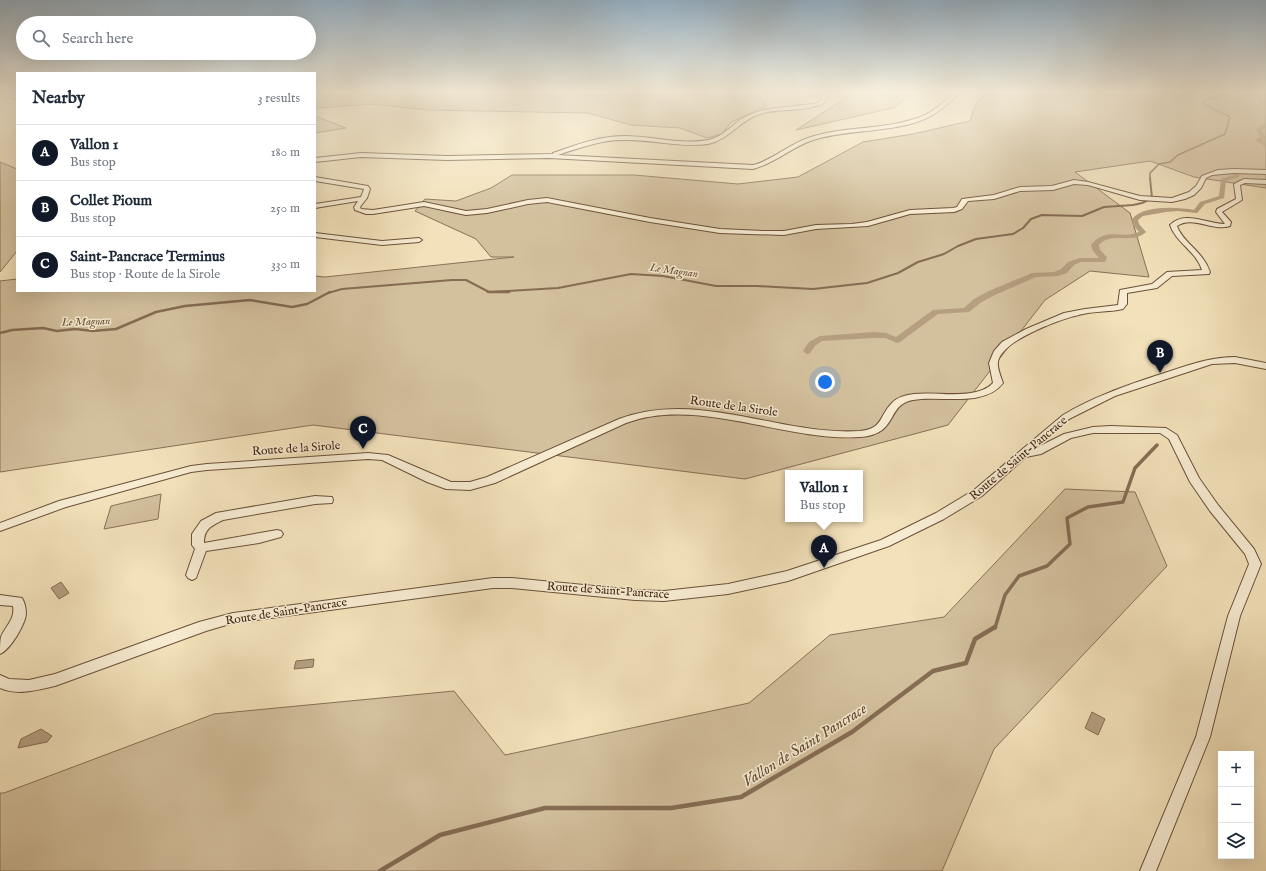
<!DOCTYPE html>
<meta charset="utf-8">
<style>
body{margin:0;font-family:"IM FELL English",serif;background:#f2f2f3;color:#1f2937}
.controls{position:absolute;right:12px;bottom:12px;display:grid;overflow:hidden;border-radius:0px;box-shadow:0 4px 16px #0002}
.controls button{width:36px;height:36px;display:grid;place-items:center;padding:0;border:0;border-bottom:1px solid #e0e1e3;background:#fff;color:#1f2937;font:20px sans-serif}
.you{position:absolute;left:825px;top:382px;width:14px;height:14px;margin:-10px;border:3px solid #fff;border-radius:50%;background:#1a73e8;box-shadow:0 0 0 6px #1a73e833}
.badge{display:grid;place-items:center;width:26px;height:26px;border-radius:50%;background:#111827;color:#fff;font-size:13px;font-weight:700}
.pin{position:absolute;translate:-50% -33px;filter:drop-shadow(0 1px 2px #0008)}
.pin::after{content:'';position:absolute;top:21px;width:14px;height:12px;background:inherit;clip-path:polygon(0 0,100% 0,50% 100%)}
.popup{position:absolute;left:785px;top:470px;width:78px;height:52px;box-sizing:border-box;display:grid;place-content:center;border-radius:0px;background:#fff;filter:drop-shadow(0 1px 3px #0005);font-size:13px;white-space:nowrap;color:#747a83}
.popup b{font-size:15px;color:#1f2937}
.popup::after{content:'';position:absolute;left:50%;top:100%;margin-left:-8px;border:8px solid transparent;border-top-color:#fff}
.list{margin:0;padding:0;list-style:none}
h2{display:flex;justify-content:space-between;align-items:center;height:52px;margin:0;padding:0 16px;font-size:17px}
h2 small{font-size:13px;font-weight:400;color:#747a83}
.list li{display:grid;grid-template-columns:26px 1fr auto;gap:12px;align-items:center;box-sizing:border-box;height:56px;padding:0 16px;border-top:1px solid #e0e1e3}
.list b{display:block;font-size:15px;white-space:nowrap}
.list p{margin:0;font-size:13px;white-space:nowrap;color:#747a83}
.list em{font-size:13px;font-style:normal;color:#747a83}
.icon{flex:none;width:22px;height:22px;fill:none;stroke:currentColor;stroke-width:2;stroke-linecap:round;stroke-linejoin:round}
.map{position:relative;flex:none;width:1266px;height:871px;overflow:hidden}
.search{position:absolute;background:#fff;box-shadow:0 4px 16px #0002;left:16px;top:16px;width:300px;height:44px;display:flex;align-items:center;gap:10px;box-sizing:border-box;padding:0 14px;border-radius:22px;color:#747a83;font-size:15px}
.panel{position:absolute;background:#fff;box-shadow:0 4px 16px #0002;left:16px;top:72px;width:300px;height:220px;border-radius:0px}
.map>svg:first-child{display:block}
</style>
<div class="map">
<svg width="1266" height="871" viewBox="0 0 1266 871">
<rect width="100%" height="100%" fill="#f2e1ba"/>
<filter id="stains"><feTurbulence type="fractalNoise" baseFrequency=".005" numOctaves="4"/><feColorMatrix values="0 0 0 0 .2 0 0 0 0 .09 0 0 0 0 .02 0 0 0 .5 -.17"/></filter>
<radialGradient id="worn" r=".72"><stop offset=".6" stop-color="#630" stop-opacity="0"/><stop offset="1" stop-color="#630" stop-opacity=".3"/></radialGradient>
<!-- green -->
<g fill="#d3c09d" stroke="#887056">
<polygon points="315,91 714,91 758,94 767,106 731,122 722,134 707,138 680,128 631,125 588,113 427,110 373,104 319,108 315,111"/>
<polygon points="847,91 917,91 893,108 796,130 846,98"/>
<polygon points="988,91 1266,91 1266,188 1194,177 1150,161 1075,172 1130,213 1149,277 1090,271 1045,300 948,425 745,479 313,425 0,472 0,281 17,279 17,291 315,291 315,276 325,277 514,257 491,257 476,239 415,211 425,199 456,201 491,188 512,175 634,175 738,184 798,177 863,142 913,134 970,121 975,106"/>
<polygon points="315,116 346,128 315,133"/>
<polygon points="0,162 17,169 17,251 0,272"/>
<polygon points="1065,489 1135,492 1167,566 994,749 942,871 0,871 0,793 4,793 214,714 454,691 505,755 749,703 830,635 944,617"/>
<polygon points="161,494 158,519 104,529 111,506"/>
</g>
<!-- water -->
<g fill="#b59f80" stroke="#856c53">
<polygon points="61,582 69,593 59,599 51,588"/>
<polygon points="314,659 313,667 294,669 296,661"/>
<polygon points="1092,712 1105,719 1098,735 1085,728"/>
<polygon points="41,729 52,736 47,742 18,748 21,739"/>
</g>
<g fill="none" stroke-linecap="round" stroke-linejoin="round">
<!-- stream-far4 -->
<polyline stroke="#856c53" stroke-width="1.5" points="1150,179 1150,173 1159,164 1170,162 1178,155 1225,134 1230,117 1204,104 1203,101 1226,94 1226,91"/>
<!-- stream-far3 -->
<polyline stroke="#856c53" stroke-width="2" points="328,293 342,289 452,280 466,280 489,292 558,288 631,274 663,276 716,286 757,286 813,289 867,283 898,273 918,262 944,254 958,246 976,239 1013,234 1023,228 1031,219 1042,215 1082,216 1104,207 1133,205 1142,203 1152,198 1150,178"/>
<!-- stream-far2 -->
<g stroke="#856c53" stroke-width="2.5">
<polyline points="488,292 509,292"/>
<polyline points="0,333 12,330 43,328 57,331 75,329 93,331 116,329 156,312 185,306 250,300 292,307 307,304 330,292"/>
</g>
<!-- stream-far1 -->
<polyline stroke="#856c53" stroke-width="3.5" points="995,628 1005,595 1019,576 1047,566 1070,544 1067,518 1088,507 1123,502 1135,468 1157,445"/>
<!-- stream -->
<polyline stroke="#856c53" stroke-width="4.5" points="380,871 440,835 545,808 671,808 741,797 852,732 933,671 966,663 975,639 995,627"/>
<!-- canal -->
<g fill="#b59f80" fill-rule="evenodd">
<polygon points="1257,91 1261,91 1260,94 1262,101 1266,103 1266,106 1258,102 1256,94"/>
<polygon points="1266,122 1266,127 1262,130 1266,139 1262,140 1266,143 1266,147 1256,141 1257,138 1261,137 1256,130"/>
<path d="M1237,174L1239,175V177L1226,181L1224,198L1205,204L1197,213L1178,211L1166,212L1143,216L1138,220L1139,224L1146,232C1133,245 1111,231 1099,245L1100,250L1107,257L1105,262H1081L1074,265L1067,273L1058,276L1036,277L995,295L980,303L969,312L938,314L900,342L897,343L885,338H874L822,341L815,346L810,353L807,354L803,351L809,342L820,336L874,332L886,333L896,337L933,310L964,308L974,299L989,291L1032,273L1054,272L1061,269L1068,262L1080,258H1099L1093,251L1091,245C1106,226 1122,240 1139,232L1133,225L1132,219C1144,205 1177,207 1194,210L1200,202L1219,196L1221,179Z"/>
</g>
<!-- minor casing -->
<g stroke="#6b503a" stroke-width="2">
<g id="minor">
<path d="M797,91H803L828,97C826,100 824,104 820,105C801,112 779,108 760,114C740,120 729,140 708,144C680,148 651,139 623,140C601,140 579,148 558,155L753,165C773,160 788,145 808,138C845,125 888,131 925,115C936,110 945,100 954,93L958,91H963C953,99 941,111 929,117C894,134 850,128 813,140C792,147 775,163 753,169L549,158L447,160L361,157L315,162V158L361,153L447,156L553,154V153C576,145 599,136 624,136C652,136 680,145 708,140C725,137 734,121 749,115C771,106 795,107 818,103L823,98Z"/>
<polygon points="0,92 17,96 17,99 0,94"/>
<polygon points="1234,169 1266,170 1266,174 1234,173 1212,175 1206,178 1201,188 1194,195 1185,199 1172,202 1140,200 1088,185 1074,184 1053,190 1020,191 994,199 968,201 962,209 954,212 910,214 868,226 816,229 784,235 720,233 650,222 547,202 528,204 487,213 466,215 424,206 373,214 366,214 355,210 354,207 358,201 315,208 315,204 361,197 364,189 315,181 315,177 368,186 370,189 367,198 360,207 361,209 373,210 424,202 466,211 487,209 528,200 547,198 650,218 720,229 763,231 784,231 816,225 852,224 867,222 910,210 953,208 957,207 962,199 994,195 1020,187 1052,186 1074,180 1088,182 1140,196 1172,198 1189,192 1196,186 1202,176 1218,170"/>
<path d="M1244,179L1266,180V184L1245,183L1240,185L1242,200L1222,212L1231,222L1230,226C1213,232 1193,215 1177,226C1183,243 1203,251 1210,272L1209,274L1172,276L1157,288L1127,293V304L1123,309C1110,312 1096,311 1083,314C1063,318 1001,340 998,362C997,368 1001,377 1003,383C984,408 940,395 913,400C885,405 900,434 860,437C785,442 698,396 626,423L495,483L470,490L446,489L427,482L382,460L368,459L207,470L191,472L66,507L0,531V523L59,501L191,466L207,464L368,453L388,455L451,482H470L487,477L619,419C698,389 779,436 860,431C883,429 879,416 892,403C897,397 906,395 914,394C937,391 976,401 993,383L989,363L994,351L1002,342L1026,329L1064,313L1085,309L1118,305L1120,290L1152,284L1167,272L1202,270C1196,251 1176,243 1170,225C1185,210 1207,224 1225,224L1216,212L1217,209L1236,199L1234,184Z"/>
<polygon points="315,233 382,241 419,238 422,240 419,242 382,245 315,237"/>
<path d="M1235,357L1266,363V369L1235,363L1212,364L1115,396L1069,419L1036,448L1064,434L1093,427L1111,426L1166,428L1177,435L1199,478L1218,505L1254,549L1261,564L1240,616L1210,737L1156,871H1140L1196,737L1228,616L1249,564L1245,554L1210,511L1190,482L1169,439L1160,433H1093L1071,438L1041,454L1026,457L982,496L944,519L889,546L788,581L728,594L664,601L635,600L512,588H493L233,623L206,631L55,686C37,690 17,696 0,688V675L9,679L29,680L55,674L199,622L233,613L493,578H512L635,590L664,591L728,584L787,571L881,540L936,513L974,490L1063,415C1093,397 1125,386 1158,375C1184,367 1208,357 1235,357Z"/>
<path d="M315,496L332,497L333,500L332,503L315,504L223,520C211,526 204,529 204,543L277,530L281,531L283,534L281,537L259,543L206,551L196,578L192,580L188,578L186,575L195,549L192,545V534L194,531L201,521L216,513Z"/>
<path d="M0,595L22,598C25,603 26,609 26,614C25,625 10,650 0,654C0,649 0,641 1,637C6,625 15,620 13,606L0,605Z"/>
</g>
</g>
<!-- minor -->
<use href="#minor" fill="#f7ecd2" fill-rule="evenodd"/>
</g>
<!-- sky -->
<linearGradient id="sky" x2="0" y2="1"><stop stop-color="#93acbe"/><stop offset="0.43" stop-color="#f9f2e0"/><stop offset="1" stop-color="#f9f2e0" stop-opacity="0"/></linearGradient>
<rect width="1266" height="213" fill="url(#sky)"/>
<g text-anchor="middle" stroke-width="3" stroke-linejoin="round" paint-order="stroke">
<!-- far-water labels -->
<g font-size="11" font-style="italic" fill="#684c37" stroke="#f7ecd2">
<text transform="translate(674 270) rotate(8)" y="4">Le Magnan</text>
<text transform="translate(86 321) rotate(-2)" y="4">Le Magnan</text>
</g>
<!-- street labels -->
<g font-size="12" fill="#3e1f10" stroke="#f7ecd2">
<text transform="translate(734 406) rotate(8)" y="4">Route de la Sirole</text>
<text transform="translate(296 448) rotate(-4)" y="4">Route de la Sirole</text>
<text transform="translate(1018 458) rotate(-40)" y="4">Route de Saint-Pancrace</text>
<text transform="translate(608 590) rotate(4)" y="4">Route de Saint-Pancrace</text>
<text transform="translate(286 611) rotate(-9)" y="4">Route de Saint-Pancrace</text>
</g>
<!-- near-water labels -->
<g font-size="16" font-style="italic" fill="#684c37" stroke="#f7ecd2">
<text transform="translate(804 744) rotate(-32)" y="6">Vallon de Saint Pancrace</text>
</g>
</g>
<rect width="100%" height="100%" filter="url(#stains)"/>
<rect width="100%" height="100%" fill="url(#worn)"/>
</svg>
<div class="controls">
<button>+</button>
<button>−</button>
<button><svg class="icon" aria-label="layers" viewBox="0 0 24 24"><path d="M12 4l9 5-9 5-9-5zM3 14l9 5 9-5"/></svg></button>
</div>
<div class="you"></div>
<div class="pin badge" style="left:824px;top:568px">A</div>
<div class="popup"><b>Vallon 1</b>Bus stop</div>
<div class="pin badge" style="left:1160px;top:373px">B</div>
<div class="pin badge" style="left:363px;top:449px">C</div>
<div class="search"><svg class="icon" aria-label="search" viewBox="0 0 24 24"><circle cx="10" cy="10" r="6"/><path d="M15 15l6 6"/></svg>Search here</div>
<section class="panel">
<h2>Nearby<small>3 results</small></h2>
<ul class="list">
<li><span class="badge">A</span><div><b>Vallon 1</b><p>Bus stop</p></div><em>180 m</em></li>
<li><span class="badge">B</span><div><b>Collet Pioum</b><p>Bus stop</p></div><em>250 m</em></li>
<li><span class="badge">C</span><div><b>Saint-Pancrace Terminus</b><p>Bus stop · Route de la Sirole</p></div><em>330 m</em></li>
</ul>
</section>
</div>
